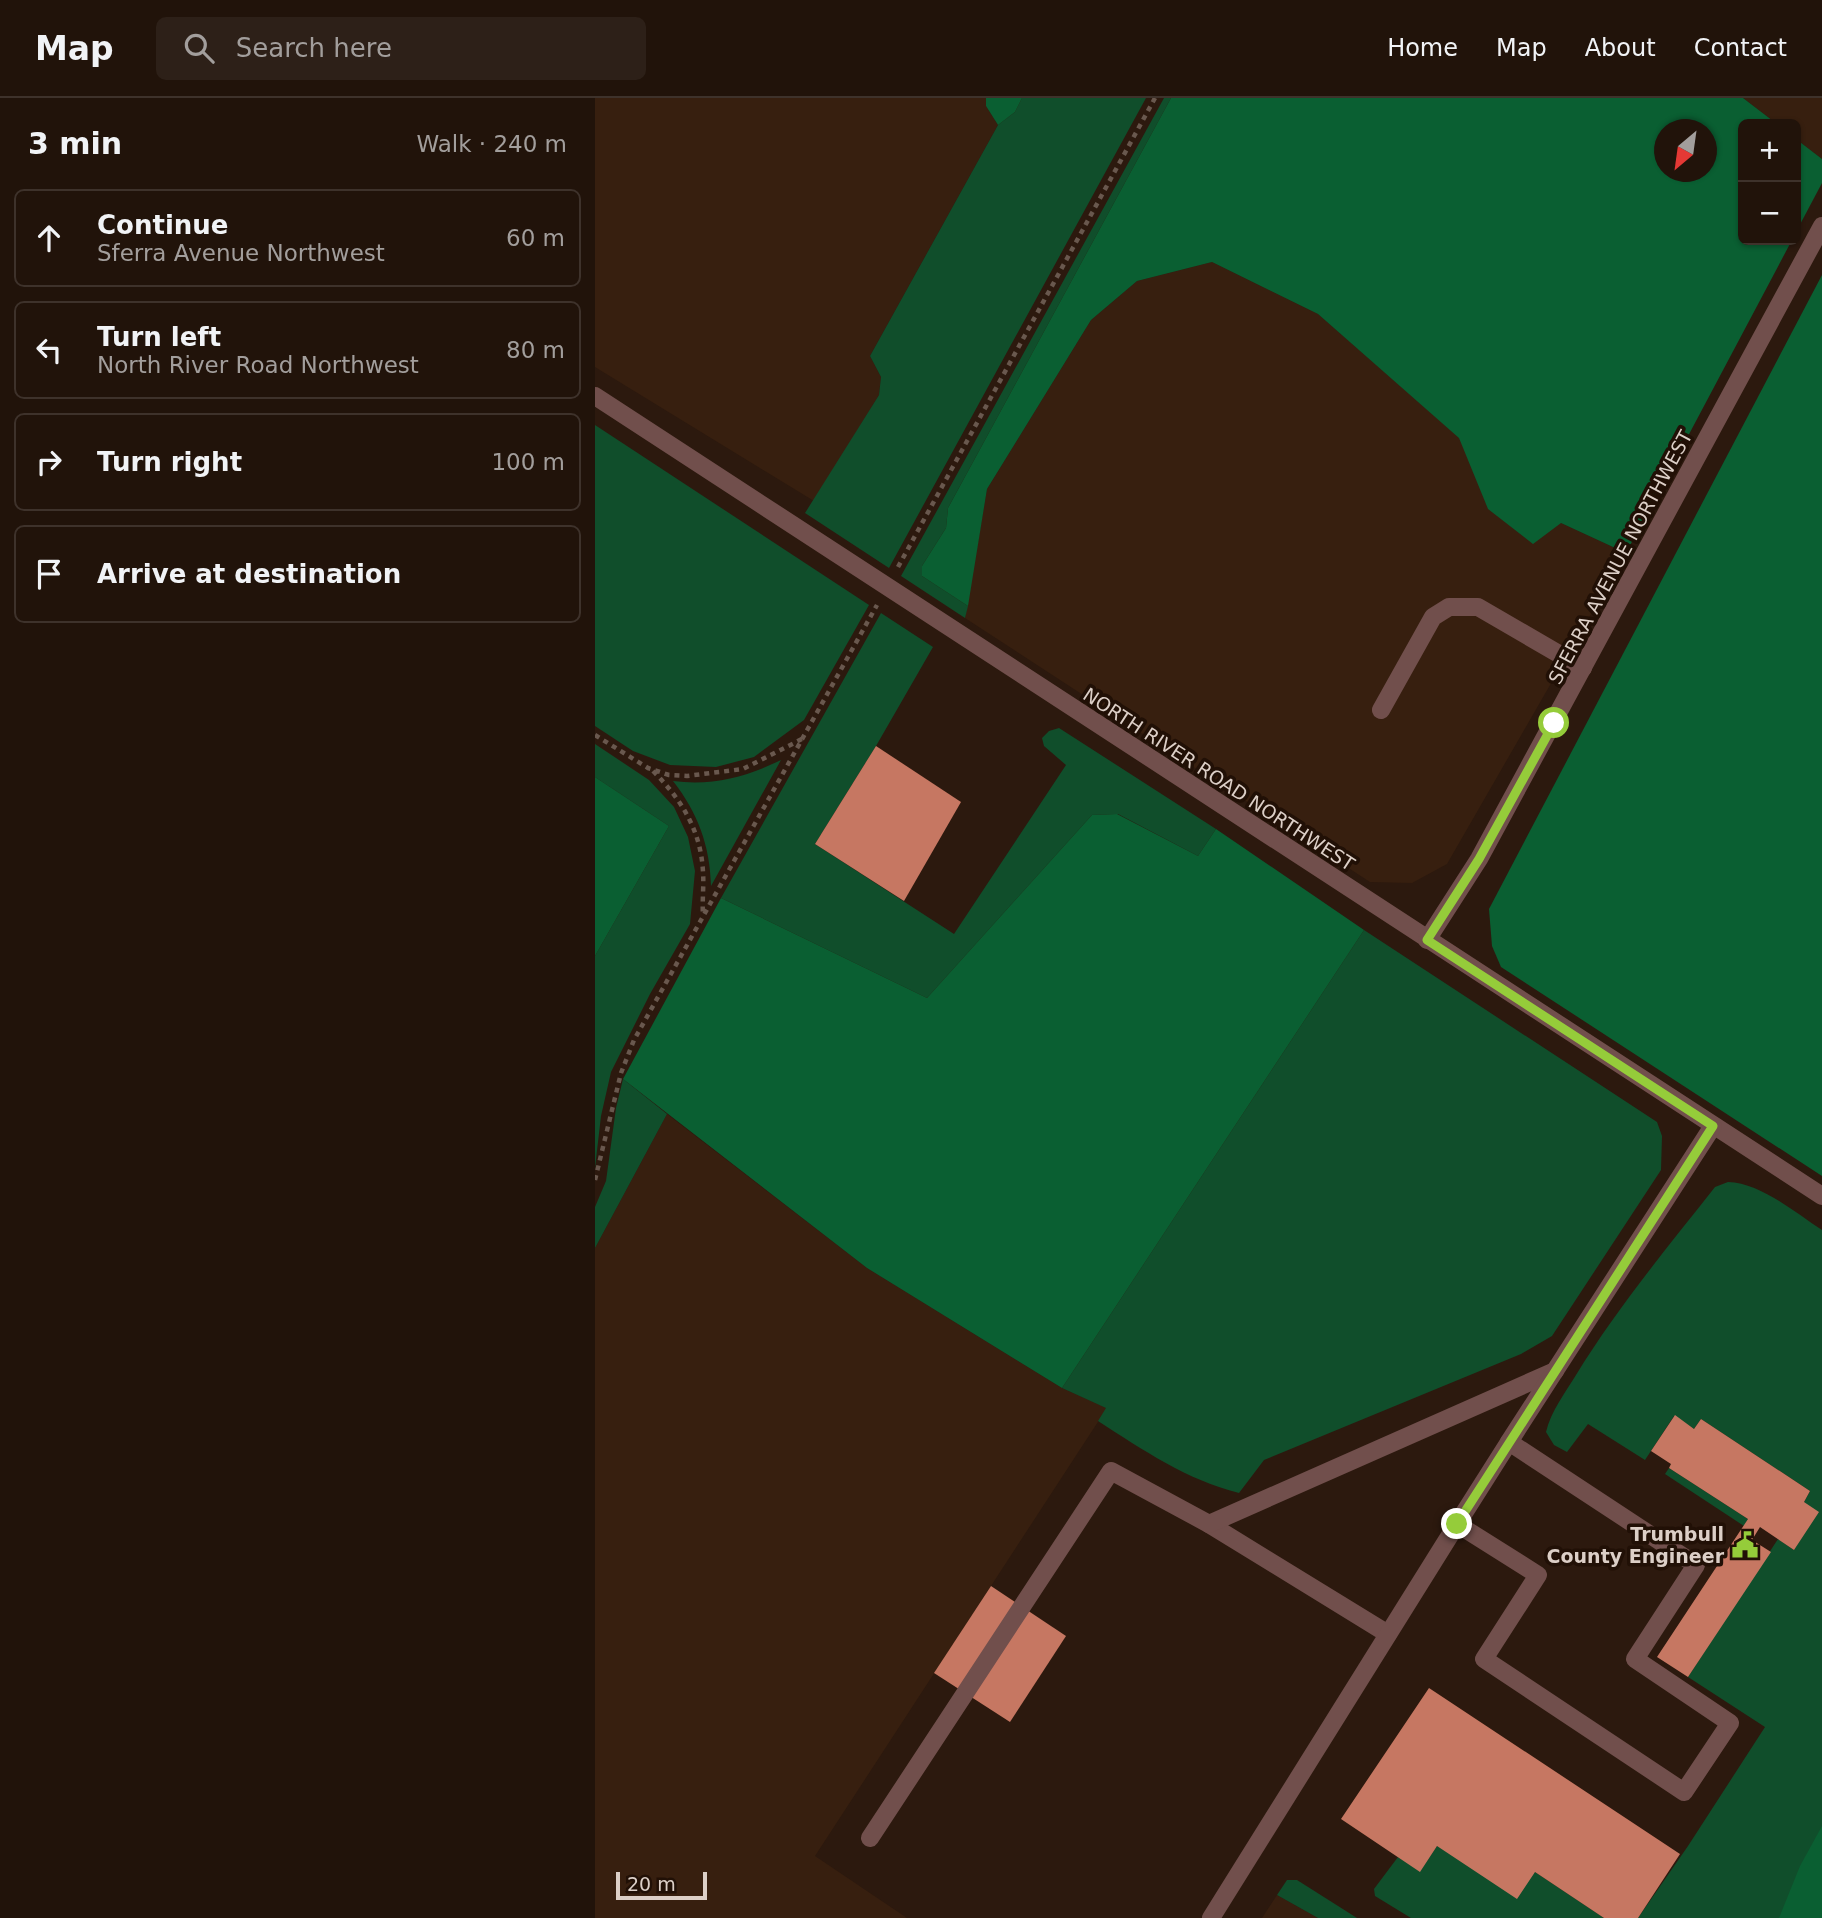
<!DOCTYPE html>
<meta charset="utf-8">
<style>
body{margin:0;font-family:"DejaVu Sans",sans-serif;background:#2d2018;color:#f1f3f6}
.controls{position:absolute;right:21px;top:21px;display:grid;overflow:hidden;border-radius:10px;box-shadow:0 2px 5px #0004}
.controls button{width:63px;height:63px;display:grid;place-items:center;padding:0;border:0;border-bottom:2px solid #3e322b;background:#21130a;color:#f1f3f6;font:35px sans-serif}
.compass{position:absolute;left:1059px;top:21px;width:63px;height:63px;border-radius:50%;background:#21130a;box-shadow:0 2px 5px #0004;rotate:209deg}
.scale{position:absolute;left:21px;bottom:18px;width:91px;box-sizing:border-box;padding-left:7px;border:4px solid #dccfc7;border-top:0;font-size:19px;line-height:24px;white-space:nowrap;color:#dccfc7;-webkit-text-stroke:5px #211006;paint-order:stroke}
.stop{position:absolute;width:21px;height:21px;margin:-16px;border:5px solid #95cc3a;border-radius:50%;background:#fff}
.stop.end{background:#95cc3a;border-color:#fff;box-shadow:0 2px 7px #0008}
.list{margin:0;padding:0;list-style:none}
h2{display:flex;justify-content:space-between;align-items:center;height:91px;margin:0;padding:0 28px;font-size:30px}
h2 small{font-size:23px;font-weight:400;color:#a29e9c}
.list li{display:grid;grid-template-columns:46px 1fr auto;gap:21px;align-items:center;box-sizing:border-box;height:98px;margin:0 14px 14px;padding:0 14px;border:2px solid #3e322b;border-radius:10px}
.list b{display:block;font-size:26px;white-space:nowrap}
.list p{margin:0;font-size:23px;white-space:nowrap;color:#a29e9c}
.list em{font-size:23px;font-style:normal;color:#a29e9c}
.icon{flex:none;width:38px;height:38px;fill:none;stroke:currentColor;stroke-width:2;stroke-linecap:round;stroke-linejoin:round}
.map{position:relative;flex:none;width:1227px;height:1820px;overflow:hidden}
header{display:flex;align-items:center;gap:42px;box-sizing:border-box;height:98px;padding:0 35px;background:#21130a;border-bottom:2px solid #3e322b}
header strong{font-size:33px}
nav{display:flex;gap:38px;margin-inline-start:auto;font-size:24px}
.search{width:490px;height:63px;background:#2d2018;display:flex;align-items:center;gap:18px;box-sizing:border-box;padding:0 24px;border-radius:10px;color:#a29e9c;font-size:26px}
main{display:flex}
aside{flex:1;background:#21130a}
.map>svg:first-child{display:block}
</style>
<header>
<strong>Map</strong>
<div class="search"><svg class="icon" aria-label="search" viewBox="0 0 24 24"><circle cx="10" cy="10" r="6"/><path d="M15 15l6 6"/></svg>Search here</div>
<nav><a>Home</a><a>Map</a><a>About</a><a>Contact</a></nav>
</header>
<main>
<aside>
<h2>3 min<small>Walk · 240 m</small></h2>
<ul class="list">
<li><svg class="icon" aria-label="ahead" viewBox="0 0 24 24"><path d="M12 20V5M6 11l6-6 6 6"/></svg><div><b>Continue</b><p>Sferra Avenue Northwest</p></div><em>60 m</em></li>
<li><svg class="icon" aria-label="left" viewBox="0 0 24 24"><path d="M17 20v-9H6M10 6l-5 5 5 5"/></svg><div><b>Turn left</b><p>North River Road Northwest</p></div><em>80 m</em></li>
<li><svg class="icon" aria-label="right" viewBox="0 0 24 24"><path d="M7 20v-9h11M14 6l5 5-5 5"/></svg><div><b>Turn right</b></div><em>100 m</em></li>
<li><svg class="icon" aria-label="arrive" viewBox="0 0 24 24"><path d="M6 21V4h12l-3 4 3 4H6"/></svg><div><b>Arrive at destination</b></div></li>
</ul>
</aside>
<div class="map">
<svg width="1227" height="1820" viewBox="0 0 1227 1820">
<rect width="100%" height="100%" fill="#2c190e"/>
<!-- built -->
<g fill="#371f0f">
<polygon points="0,0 391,0 391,8 403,27 275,258 286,279 284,297 219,403 0,269"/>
<polygon points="1148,0 1227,0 1227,61 1201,41 1201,26 1182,26"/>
<polygon points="617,164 723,216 865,340 893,410 966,425 1031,455 852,766 817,785 775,784 370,520 392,391 496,222 542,183"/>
<polygon points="72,1016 272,1170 467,1290 512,1310 220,1758 312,1820 0,1820 0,1150"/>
<polygon points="682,1797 723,1820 667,1820"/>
</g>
<!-- green -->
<g fill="#104e2b">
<polygon points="427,0 551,0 294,470 210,415 284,297 286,279 275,258 403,27 420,14"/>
<polygon points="569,0 576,0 353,410 351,430 327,468 327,478 373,508 370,520 306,478"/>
<polygon points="0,327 274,507 209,622 159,659 121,669 75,667 38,653 0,628"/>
<polygon points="286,515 338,549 281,648 220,746 359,836 471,667 449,648 447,640 454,633 464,630 621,731 603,758 523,716 497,717 332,900 126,800"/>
<polygon points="0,646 54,682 79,709 93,739 100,773 95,826 55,896 16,974 6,1018 0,1070 0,858 74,728 0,679"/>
<path d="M186,662L116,788C115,748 103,715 78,683C118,688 151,679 186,662Z"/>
<path d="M769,832L1062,1024L1067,1038L1066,1072L957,1238L926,1256L669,1362L644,1395C592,1382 548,1352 503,1323L511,1310L467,1290Z"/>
<polygon points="28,981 72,1016 0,1150 0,1109 11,1083 21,1010"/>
<path d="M1133,1084C1166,1085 1199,1114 1227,1132V1786L1211,1820H1043L1093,1748L1170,1629L1093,1579L1183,1441L1199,1452L1209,1404L1215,1393L1106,1321L1099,1331L1079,1318L1050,1362L993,1326L972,1354L959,1347L951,1334C956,1313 970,1295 981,1277C1022,1210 1072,1150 1120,1089Z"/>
<polygon points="1074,1370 1153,1421 1149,1428 1070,1376"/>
<polygon points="842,1748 940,1774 1009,1820 816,1820 780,1798 779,1791 803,1759 825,1773"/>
<polygon points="692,1782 702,1782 762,1820 723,1820 682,1797"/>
</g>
<!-- forest -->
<g fill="#0a5f32" fill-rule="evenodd">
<polygon points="391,0 427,0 420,14 403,27 391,8"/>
<path d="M576,0H1148L1182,26H1148V142H1197L1031,455L966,425L938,446L893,411L864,340L723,216L617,164L542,183L496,222L392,391L373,508L327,478V468L351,430L353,410ZM1070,32H1112V74H1070Z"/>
<polygon points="1201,41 1227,61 1227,85 1201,134"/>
<polygon points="1227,177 1227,1078 906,869 897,848 894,811"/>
<polygon points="0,679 74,728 0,858"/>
<polygon points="522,716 603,758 621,731 769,832 467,1290 272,1170 28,981 126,800 332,900 497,717"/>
<polygon points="1227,1728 1227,1820 1184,1820 1205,1768"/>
</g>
<!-- building -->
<g fill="#c67762">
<polygon points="281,648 366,704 309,803 220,746"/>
<polygon points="1080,1317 1099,1331 1106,1321 1215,1393 1209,1404 1224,1414 1199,1452 1165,1429 1157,1442 1176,1454 1093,1579 1062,1559 1153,1421 1074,1370 1076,1366 1056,1353"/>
<polygon points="396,1488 471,1538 415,1624 339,1575"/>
<polygon points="834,1590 1085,1756 1043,1820 1009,1820 940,1774 922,1801 842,1748 825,1774 746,1721"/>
</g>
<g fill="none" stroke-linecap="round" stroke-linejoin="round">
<!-- path -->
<g stroke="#69584e" stroke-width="4.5" stroke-dasharray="5 5" stroke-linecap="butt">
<polyline points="303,469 560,0"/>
<polyline points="0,637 53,670 74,677 92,678 148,671 207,641"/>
<path d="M58,673C87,702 106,733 108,774C109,788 107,803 108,818"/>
<polyline points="0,1082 26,975 39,942 282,507"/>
</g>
<!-- minor -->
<g stroke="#714f4c" stroke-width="18">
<polyline points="0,298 1227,1098"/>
<polyline points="786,612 838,519 854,509 883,509 988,570"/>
<polyline points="832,842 884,761 1227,128"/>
<polyline points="614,1426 793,1536"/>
<polyline points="862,1426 914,1344"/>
<polyline points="275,1740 516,1373 614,1426 960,1273"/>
<polyline points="616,1820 862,1426 943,1477 889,1561 1089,1694 1135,1625 1040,1561 1101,1467 914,1344 1118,1028"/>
</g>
</g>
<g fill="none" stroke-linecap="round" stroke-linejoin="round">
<!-- route -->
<polyline stroke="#95cc3a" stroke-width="9" points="862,1426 1118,1028 832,842 884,761 959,625"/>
</g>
<!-- icons -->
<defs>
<g id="civic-bare" transform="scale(2.1)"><path d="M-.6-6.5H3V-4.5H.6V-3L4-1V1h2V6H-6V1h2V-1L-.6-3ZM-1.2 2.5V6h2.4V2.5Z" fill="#95cc3a" stroke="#211006" stroke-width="2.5" paint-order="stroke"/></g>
</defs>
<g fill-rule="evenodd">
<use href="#civic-bare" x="1150" y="1447"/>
</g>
<g text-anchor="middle" stroke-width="7" stroke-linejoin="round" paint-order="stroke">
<!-- street labels -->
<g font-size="19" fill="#dccfc7" stroke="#211006">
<text transform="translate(1025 459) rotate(-62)" y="7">SFERRA AVENUE NORTHWEST</text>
<text transform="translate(624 681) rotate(33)" y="7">NORTH RIVER ROAD NORTHWEST</text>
</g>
<!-- poi labels -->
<g font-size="19" font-weight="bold" fill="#dccfc7" stroke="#211006" text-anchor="end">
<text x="1129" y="1443">Trumbull<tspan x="1129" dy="22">County Engineer</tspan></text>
</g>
</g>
</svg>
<div class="controls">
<button>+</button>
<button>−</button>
</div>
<svg class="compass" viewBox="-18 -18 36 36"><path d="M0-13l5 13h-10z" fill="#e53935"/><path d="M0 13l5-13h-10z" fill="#a29e9c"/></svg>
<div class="scale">20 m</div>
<div class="stop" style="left:959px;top:625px"></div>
<div class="stop end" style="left:862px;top:1426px"></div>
</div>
</main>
